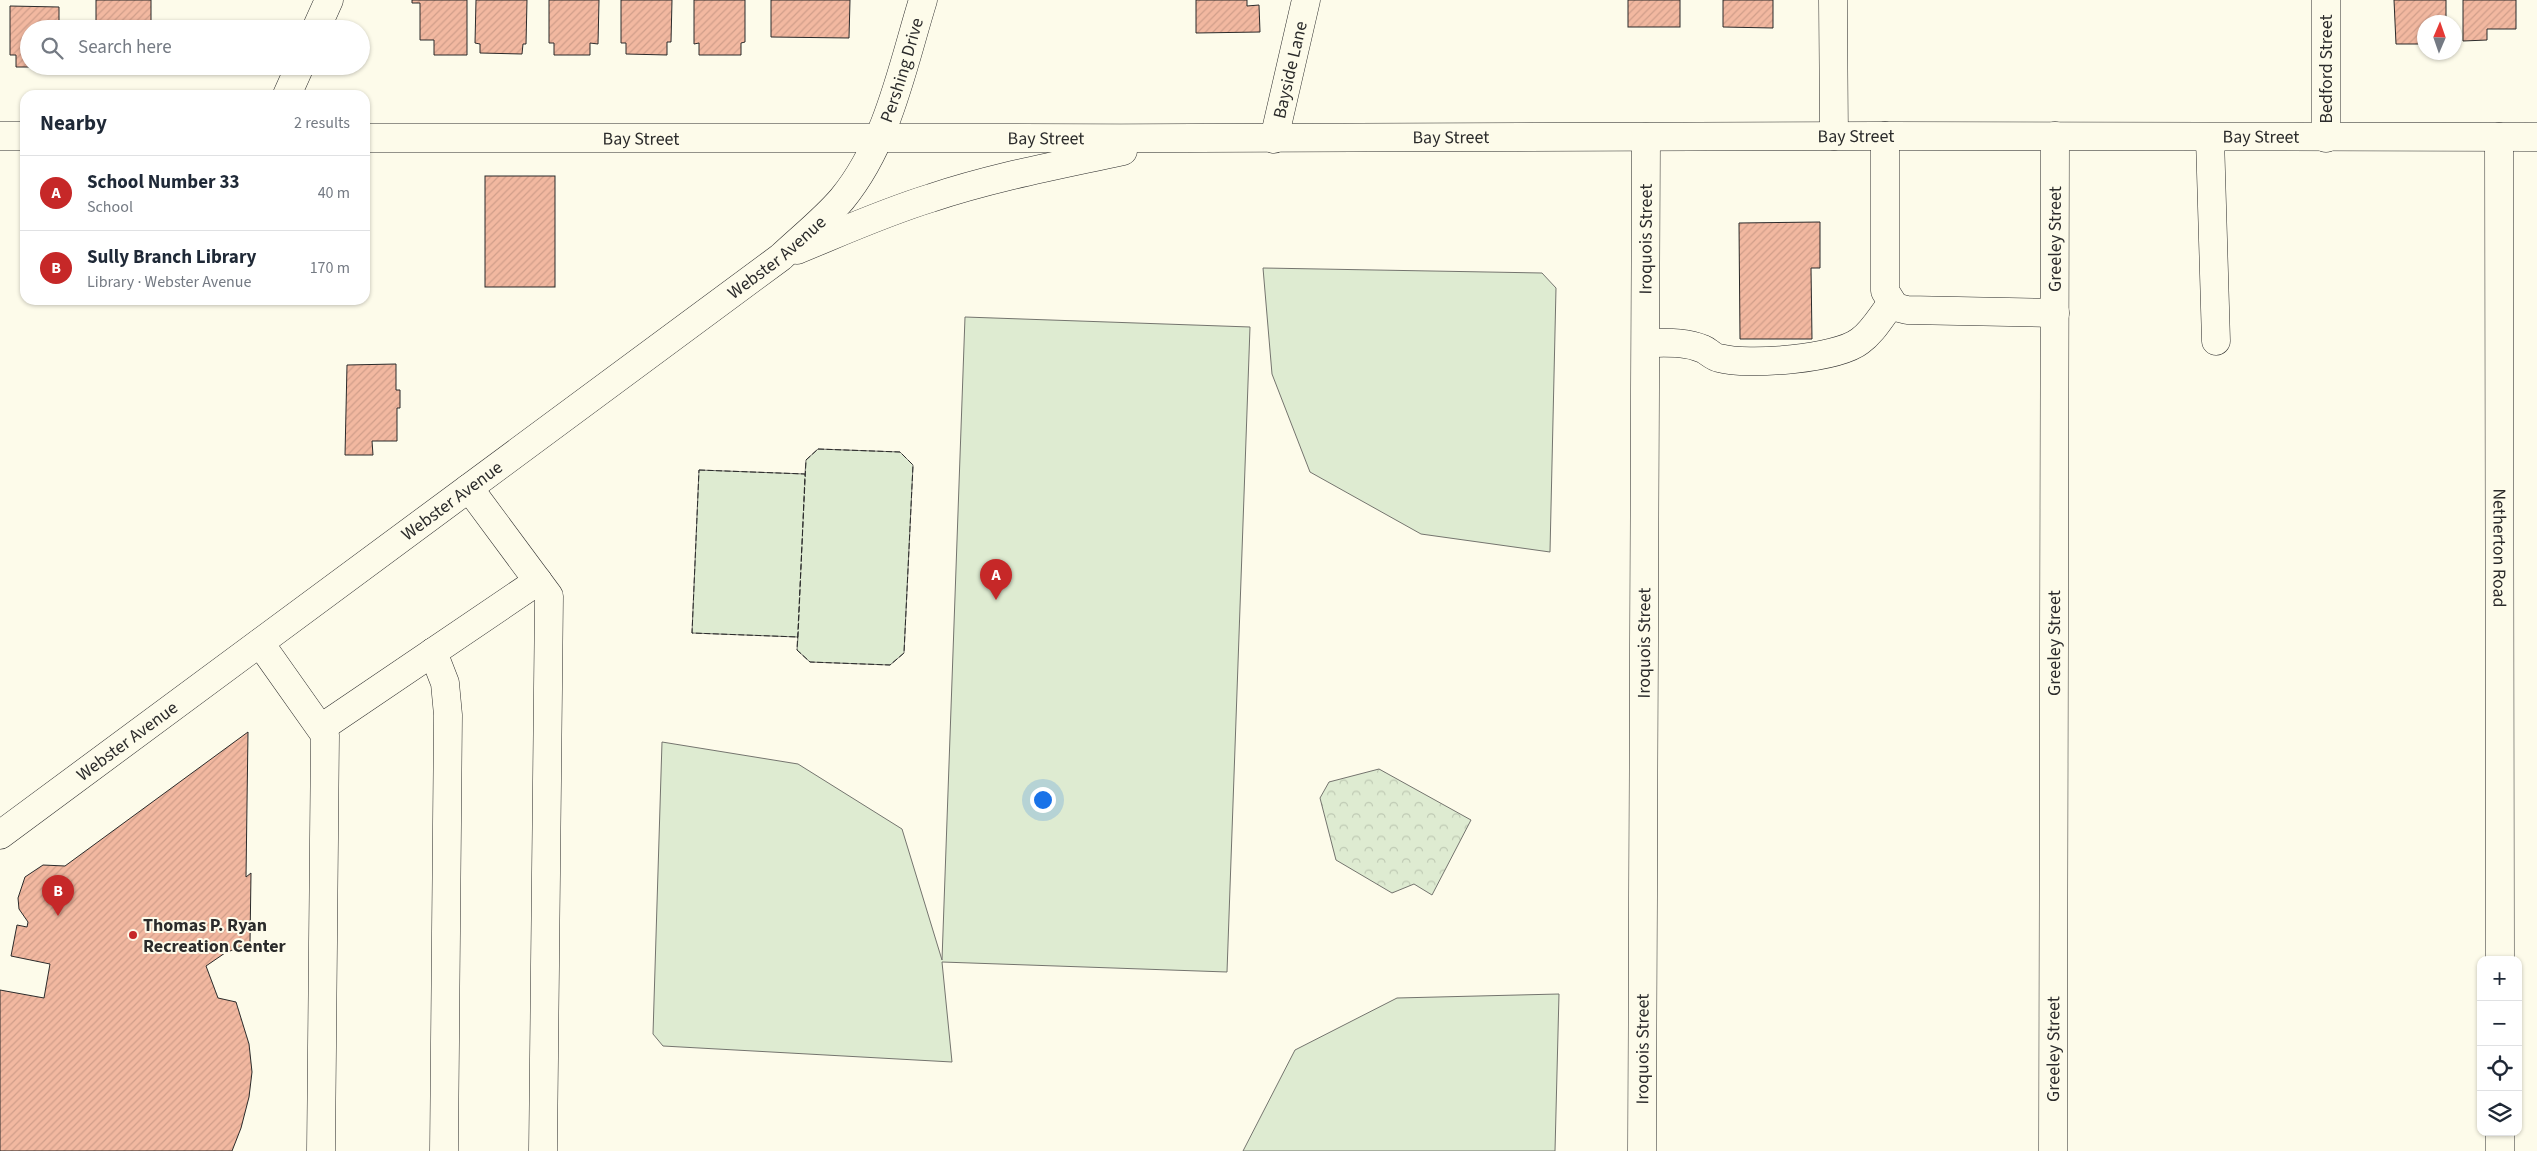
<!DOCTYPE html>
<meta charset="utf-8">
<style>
body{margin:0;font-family:"Source Sans 3",sans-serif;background:#f2f2f3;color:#1f2937}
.controls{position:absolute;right:15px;bottom:15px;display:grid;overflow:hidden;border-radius:10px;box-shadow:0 1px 4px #0004}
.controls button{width:45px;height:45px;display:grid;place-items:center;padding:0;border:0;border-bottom:1px solid #e0e1e3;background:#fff;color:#1f2937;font:25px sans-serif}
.compass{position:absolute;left:2417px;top:15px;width:45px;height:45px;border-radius:50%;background:#fff;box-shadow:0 1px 4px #0004;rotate:2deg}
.you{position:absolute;left:1042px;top:799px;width:18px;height:18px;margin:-12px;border:4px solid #fff;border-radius:50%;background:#1a73e8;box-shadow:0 0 0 8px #1a73e833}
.badge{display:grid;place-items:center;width:32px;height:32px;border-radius:50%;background:#c62828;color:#fff;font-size:16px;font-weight:700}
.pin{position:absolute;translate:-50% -41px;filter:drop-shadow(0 1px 2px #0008)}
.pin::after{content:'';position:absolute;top:26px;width:18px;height:15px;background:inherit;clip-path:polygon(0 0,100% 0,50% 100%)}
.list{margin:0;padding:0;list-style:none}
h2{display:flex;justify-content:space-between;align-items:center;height:65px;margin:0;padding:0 20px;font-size:21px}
h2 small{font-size:16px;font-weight:400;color:#747a83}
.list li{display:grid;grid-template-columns:32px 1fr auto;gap:15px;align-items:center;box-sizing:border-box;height:75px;padding:0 20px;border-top:1px solid #e0e1e3}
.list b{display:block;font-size:19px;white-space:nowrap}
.list p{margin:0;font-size:16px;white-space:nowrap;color:#747a83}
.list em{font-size:16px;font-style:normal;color:#747a83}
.icon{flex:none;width:28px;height:28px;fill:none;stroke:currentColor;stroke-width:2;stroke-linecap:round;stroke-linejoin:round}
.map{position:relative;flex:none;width:2537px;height:1151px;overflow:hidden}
.search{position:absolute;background:#fff;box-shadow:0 1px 4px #0004;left:20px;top:20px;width:350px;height:55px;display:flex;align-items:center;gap:12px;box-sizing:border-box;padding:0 18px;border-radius:28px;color:#747a83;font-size:19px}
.panel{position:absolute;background:#fff;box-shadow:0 1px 4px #0004;left:20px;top:90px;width:350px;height:215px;border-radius:15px}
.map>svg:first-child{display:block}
</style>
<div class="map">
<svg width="2537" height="1151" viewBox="0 0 2537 1151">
<defs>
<pattern id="forest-crowns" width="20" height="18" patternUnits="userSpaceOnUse" patternTransform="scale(1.25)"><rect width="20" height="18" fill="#deebd1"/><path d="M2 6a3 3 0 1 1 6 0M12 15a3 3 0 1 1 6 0" fill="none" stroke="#bfcab4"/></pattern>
<pattern id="building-hatch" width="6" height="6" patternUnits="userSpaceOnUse" patternTransform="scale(1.25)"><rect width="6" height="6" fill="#f2b8a0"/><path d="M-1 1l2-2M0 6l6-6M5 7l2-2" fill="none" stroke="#d09e8a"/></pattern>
</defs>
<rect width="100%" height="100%" fill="#fdfbea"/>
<!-- grass -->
<g fill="#deebd1" stroke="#74746e">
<polygon points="1263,268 1542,273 1556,288 1550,552 1421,534 1310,472 1272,374"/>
<polygon points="965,317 1250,327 1227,972 942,962 952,1062 663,1046 653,1034 662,742 798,764 902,829 942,960"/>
<polygon points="818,449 900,452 913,465 904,653 890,665 810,662 797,650 798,637 692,633 699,470 805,474 806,460"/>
<polygon points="1559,994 1555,1151 1243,1151 1295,1050 1397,998"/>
</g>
<!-- forest -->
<polygon fill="url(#forest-crowns)" stroke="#74746e" points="1379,769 1471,820 1432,895 1414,884 1392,893 1336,860 1320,798 1329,782"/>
<!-- building -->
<g fill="url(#building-hatch)" stroke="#2b2b2b">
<rect x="96" y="0" width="55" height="29"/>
<polygon points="412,0 467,0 467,55 434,55 434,40 420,40 420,3 412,3"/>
<polygon points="476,0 527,0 526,44 523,44 522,54 480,53 480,44 475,43"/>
<polygon points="549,0 599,0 598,44 590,43 590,55 554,55 554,43 549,43"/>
<polygon points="621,0 672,0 671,42 667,42 667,55 626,54 626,43 621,43"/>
<polygon points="694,0 745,0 745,42 741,43 741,55 699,55 699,43 694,44"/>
<polygon points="771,0 850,0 849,38 771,37"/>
<polygon points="1196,0 1247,0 1247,6 1259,5 1260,32 1196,33"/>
<rect x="1628" y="0" width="52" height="27"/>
<polygon points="1723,0 1773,0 1773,28 1723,27"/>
<polygon points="2394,0 2446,0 2446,22 2424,22 2424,44 2396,44"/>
<polygon points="2463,0 2516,0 2516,29 2487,29 2487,40 2463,41"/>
<polygon points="10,6 59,7 59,29 29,29 29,66 49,67 16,67 16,55 10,55"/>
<rect x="485" y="176" width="70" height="111"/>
<polygon points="1820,222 1820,268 1811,268 1812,339 1740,339 1739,223"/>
<polygon points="396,364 396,390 400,390 400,408 397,408 397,441 372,441 373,455 345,455 347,365"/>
<polygon points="248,732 246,877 251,873 250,943 225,953 206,966 218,998 236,1002 249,1044 252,1072 249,1097 241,1128 232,1151 0,1151 0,990 44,998 50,964 11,956 17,925 27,927 28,922 19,909 18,898 25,877 43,865 65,866"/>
</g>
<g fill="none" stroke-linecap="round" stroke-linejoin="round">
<!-- minor casing -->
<g stroke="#2b2b2b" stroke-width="29">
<g id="minor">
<polyline points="1833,0 1834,136"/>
<polyline points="2326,0 2326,138"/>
<polyline points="316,29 329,0"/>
<polyline points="287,95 300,66"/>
<polyline points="0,136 25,136"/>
<polyline points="1885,136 1885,291 1895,307 1907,310 2055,313"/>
<path id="s1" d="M2499,137L2500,960"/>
<path id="s2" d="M365,138C871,140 1376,137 1882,136C2100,136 2319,137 2537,137"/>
<polyline points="2210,138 2216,341"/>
<path id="s3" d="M1274,139L1306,0"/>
<path d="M797,250C841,232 885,212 931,198C994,177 1059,165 1123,151"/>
<path d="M1646,343C1665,343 1685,341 1703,349C1708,351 1713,357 1719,358C1748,366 1837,359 1860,341C1873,332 1882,315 1892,303"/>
<polyline points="469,488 549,596 543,1151"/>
<polyline points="260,643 325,735 321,1151"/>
<polyline points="433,652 445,683 448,715 444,1151"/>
<polyline points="321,728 538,581"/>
<path id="s4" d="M0,835L781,257C801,238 824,220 842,199C888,143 902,68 923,0"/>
<polyline points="2500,1132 2500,1151"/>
<path id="s5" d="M1642,1151L1646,137"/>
<path id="s6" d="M2053,1151L2055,136"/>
</g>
</g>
<!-- minor -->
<use href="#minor" stroke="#fdfbea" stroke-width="28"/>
<!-- fence -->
<g stroke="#2b2b2b" stroke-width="1" stroke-dasharray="6 2.5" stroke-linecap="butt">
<polygon points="818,449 900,452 913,465 904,653 890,665 810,662 797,650 806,460"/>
<polygon points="699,470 805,474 798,637 692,633"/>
</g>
</g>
<!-- markers -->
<circle fill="#c62828" stroke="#fdfbea" stroke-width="2" cx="133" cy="935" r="5"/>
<g text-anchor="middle" stroke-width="4" stroke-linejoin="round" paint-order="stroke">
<!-- street labels -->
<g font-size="18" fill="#2b2b2b" stroke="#fdfbea">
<text dy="6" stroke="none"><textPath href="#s3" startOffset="71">Bayside Lane</textPath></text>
<text transform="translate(2326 69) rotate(-90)" y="6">Bedford Street</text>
<text dy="6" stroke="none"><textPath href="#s4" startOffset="1199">Pershing Drive</textPath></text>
<text dy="6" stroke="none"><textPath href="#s2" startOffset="1491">Bay Street</textPath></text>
<text dy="6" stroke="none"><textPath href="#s2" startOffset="1086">Bay Street</textPath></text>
<text dy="6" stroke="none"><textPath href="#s2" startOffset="1896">Bay Street</textPath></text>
<text dy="6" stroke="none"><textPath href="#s2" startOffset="276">Bay Street</textPath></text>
<text dy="6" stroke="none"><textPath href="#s2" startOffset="681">Bay Street</textPath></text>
<text dy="6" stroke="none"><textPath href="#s5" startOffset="912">Iroquois Street</textPath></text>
<text dy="6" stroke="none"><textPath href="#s6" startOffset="912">Greeley Street</textPath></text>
<text dy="6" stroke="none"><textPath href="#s4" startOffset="968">Webster Avenue</textPath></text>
<text dy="6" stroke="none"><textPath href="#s4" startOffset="562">Webster Avenue</textPath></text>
<text dy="6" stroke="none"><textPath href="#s1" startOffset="411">Netherton Road</textPath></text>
<text dy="6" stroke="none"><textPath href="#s5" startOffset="508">Iroquois Street</textPath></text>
<text dy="6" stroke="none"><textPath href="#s6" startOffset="508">Greeley Street</textPath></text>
<text dy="6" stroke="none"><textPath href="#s4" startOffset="158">Webster Avenue</textPath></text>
<text dy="6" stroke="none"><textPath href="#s5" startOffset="102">Iroquois Street</textPath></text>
<text dy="6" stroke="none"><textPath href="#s6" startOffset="102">Greeley Street</textPath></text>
</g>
<!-- poi labels -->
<g font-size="18" font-weight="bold" fill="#2b2b2b" stroke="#fdfbea" text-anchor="start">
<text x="143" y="931">Thomas P. Ryan<tspan x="143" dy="21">Recreation Center</tspan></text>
</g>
</g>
</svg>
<div class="controls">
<button>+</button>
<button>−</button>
<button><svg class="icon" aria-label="locate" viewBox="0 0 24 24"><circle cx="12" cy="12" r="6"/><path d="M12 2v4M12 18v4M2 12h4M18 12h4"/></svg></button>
<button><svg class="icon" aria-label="layers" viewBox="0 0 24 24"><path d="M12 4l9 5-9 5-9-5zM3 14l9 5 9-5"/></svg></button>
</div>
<svg class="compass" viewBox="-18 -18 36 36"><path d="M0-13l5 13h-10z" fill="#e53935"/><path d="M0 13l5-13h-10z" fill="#747a83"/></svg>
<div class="you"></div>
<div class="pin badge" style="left:996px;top:600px">A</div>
<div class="pin badge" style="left:58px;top:916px">B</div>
<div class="search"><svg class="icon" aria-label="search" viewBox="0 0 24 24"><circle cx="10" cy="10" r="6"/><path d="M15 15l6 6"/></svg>Search here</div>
<section class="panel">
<h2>Nearby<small>2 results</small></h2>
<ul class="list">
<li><span class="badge">A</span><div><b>School Number 33</b><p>School</p></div><em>40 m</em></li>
<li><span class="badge">B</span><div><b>Sully Branch Library</b><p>Library · Webster Avenue</p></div><em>170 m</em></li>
</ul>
</section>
</div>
